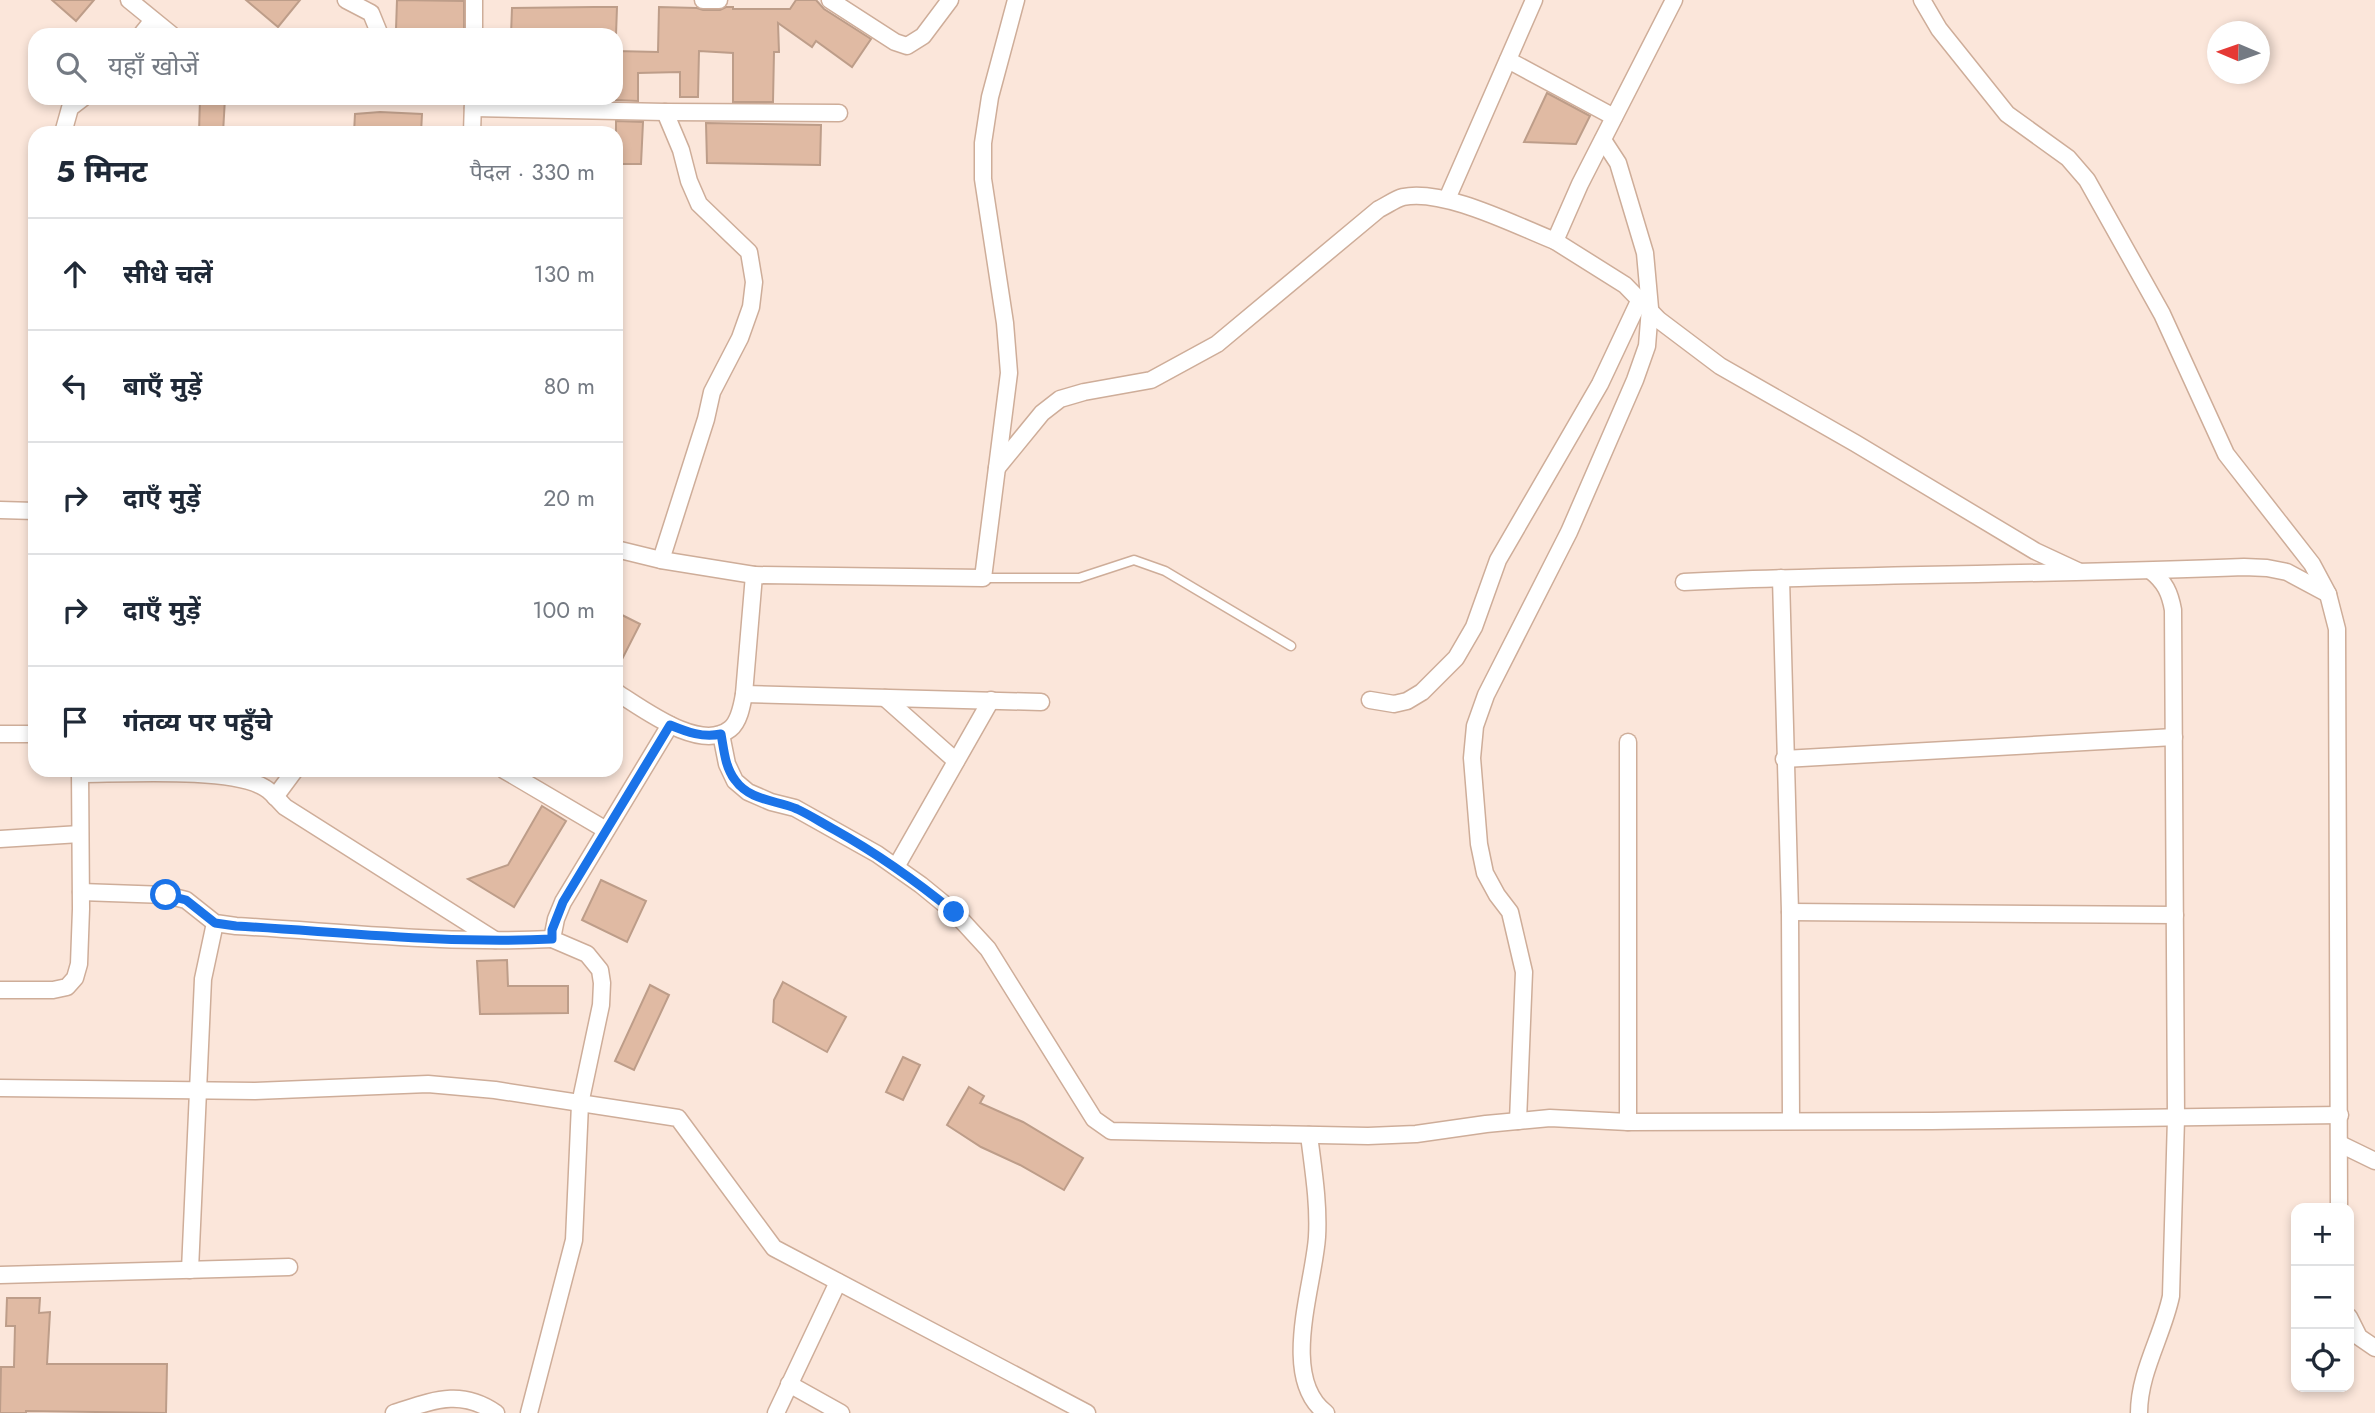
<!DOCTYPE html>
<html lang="hi">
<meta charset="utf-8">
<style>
body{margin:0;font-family:Jost,"Noto Sans Devanagari",sans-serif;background:#f6f6f7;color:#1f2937}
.controls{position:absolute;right:21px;bottom:21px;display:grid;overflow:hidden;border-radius:14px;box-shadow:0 4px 10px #0003}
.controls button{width:63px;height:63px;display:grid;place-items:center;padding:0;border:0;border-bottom:2px solid #e0e1e3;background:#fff;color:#1f2937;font:35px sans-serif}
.compass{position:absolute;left:2207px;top:21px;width:63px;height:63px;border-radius:50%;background:#fff;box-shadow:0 4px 10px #0003;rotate:272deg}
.stop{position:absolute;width:21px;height:21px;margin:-16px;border:5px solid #1a73e8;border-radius:50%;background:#fff}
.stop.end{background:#1a73e8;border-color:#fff;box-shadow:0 2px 7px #0008}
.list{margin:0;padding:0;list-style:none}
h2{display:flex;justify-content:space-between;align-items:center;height:91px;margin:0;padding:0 28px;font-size:30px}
h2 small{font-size:23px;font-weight:400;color:#747a83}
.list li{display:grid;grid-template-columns:46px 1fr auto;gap:21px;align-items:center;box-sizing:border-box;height:112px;padding:0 28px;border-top:2px solid #e0e1e3}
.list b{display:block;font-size:26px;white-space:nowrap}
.list em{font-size:23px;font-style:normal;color:#747a83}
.icon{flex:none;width:38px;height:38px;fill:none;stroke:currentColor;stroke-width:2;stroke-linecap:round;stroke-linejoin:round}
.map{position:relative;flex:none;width:2375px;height:1413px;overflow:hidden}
.search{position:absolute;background:#fff;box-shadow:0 4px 10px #0003;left:28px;top:28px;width:595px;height:77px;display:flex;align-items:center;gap:18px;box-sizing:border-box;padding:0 24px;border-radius:21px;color:#747a83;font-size:26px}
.panel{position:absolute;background:#fff;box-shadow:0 4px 10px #0003;left:28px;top:126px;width:595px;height:651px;border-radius:21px}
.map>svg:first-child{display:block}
</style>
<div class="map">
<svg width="2375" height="1413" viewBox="0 0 2375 1413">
<rect width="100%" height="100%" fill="#fbe6da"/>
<!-- building -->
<g fill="#e0baa3" stroke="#bd9d89" stroke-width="2">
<polygon points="52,0 94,0 76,21"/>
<polygon points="246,0 300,0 278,27"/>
<polygon points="397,0 464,1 464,30 396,29"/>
<polygon points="796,0 816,0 824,9 871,39 852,67 816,41 812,47 778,23 779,52 774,52 773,102 733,102 733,53 699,51 698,97 680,97 680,72 638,73 638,101 616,100 616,51 658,52 659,7 697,8 703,10 720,10 726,7 733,7 733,9 790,9"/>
<polygon points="594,7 617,7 616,35 511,35 512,8"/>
<polygon points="1547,93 1590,116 1576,144 1524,142"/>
<polygon points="200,98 225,98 223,133 199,133"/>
<polygon points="380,112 422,114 421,133 354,133 355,114"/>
<polygon points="616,121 643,122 641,164 616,164"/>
<polygon points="706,123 821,125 820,165 707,163"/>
<polygon points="616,612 640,624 616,671"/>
<polygon points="542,806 566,821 514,907 468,879 508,865"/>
<polygon points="601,880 646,901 627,942 582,920"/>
<polygon points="507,960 508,986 568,986 568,1013 480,1014 477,961"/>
<polygon points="783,982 846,1017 827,1052 773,1022 774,1000"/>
<polygon points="650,985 669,995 634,1070 615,1061"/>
<polygon points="903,1057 920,1065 903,1100 886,1092"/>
<polygon points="969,1087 984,1096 980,1103 1023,1122 1083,1158 1064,1190 1020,1165 981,1147 947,1125"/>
<polygon points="7,1298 40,1298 39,1313 50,1312 47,1364 167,1364 166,1413 26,1411 26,1413 0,1413 1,1367 14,1367 15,1326 6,1326"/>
</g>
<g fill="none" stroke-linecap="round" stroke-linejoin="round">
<!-- service casing -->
<g stroke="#cead99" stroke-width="11">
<polyline id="service" points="983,578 1079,578 1134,560 1165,571 1291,646"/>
</g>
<!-- minor casing -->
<g stroke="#cead99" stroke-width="19">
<g id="minor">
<polyline points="129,0 172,35"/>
<polyline points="346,0 371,13 380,35"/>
<polyline points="703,0 719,0"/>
<polyline points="830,0 895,42 907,46 923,36 950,0"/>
<polyline points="1922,0 1939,29 2007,114 2068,158 2087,180 2162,314 2226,454 2312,564 2328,594 2337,629 2339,1208"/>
<polyline points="141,35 153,20"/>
<polyline points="474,35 474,0"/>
<polyline points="1508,60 1614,117"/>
<polyline points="473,108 665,112 839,113"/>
<polyline points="63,133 70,108 83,98"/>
<polyline points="472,133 473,101"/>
<polyline points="1447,199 1534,0"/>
<polyline points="1555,241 1625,285 1659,320 1720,366 1855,443 2035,551 2078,571"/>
<path d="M997,468L1042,413L1060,399L1084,392L1151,380L1217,344L1379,209C1386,206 1395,199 1403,197C1443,188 1517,226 1555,241L1580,184L1674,0"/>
<polyline points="0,510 35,511"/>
<polyline points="616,549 661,560 754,575"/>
<polyline points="661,560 706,419 712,392 740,338 751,307 754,282 749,252 699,204 689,181 681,150 665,112"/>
<polyline points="1781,578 1790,912 1791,1121"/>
<path d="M1684,582C1870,573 2057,575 2244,567L2267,568L2287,572L2328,594"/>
<path d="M616,692C642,708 700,753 730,729C739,722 742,706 744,694L754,575L983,578L1009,373L1005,323L983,179V143L990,97L1016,0"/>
<polyline points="744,694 1041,702"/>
<polyline points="885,698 956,761"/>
<polyline points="1370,700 1394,704 1407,701 1422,692 1456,658 1474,627 1498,560 1600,384 1640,299"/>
<polyline points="0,734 35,734"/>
<polyline points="721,734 727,764 735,781 748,792 771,802 795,808 877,854 921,885 954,912 988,949 1094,1119 1111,1131 1368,1136 1416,1134 1486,1124 1550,1118 1628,1122 1932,1121 2340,1115"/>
<polyline points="1784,759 2174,737"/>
<polyline points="504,770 606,830"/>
<path d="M80,774C122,774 232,767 265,788C272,792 279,801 285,807L495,940"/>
<polyline points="275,797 295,770"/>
<polyline points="0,839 80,834"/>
<polyline points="896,867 991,700"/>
<path d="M81,892L166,895L186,900L215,923L236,926C341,932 446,944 552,939"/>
<polyline points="1790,912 2175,915"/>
<polyline points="0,990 53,990 67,987 75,978 79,964 81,909 80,770"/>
<polyline points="0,1088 255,1091 428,1084 495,1090 678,1118 774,1248 1087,1413"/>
<polyline points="1518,1121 1524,972 1510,912 1497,895 1485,873 1479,844 1472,758 1475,726 1486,695 1569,532 1635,380 1647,346 1650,308 1645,253 1618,163 1603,140"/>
<polyline points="1628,1122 1628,742"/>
<path d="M1309,1135C1313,1168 1319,1203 1317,1237C1314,1285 1279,1378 1326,1413"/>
<polyline points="2340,1144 2375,1161"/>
<polyline points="190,1270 203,979 215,923"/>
<polyline points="0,1275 289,1267"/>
<polyline points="2349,1317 2359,1337 2375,1348"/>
<polyline points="789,1384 841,1413"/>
<path d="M394,1413C432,1401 460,1388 496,1413"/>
<polyline points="529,1413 574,1240 580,1104 601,1005 602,983 600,970 587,954 552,939 556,919 563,902 670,725"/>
<polyline points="776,1413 838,1282"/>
<path d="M2139,1413C2139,1372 2163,1335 2171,1296L2176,1118L2173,610C2170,593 2165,582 2151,571"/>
</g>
</g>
<!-- service -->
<use href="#service" stroke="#fff" stroke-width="8"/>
<!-- minor -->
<use href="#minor" stroke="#fff" stroke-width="16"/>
</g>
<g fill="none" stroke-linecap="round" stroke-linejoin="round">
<!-- route -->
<path stroke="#1a73e8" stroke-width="9" d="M166,895L186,900L215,923L236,926C341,932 446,944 552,939V930L563,902L670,725C687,732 703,738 721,734C724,750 725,767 735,780C750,801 776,800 797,809C810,815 822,823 835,830C878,854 916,881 954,912"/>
</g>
</svg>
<div class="controls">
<button>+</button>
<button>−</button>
<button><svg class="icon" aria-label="locate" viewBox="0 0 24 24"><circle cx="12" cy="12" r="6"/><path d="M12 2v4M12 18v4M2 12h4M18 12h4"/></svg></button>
</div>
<svg class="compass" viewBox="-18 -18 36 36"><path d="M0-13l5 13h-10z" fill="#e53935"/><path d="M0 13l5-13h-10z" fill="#747a83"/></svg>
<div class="stop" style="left:166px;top:895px"></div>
<div class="stop end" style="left:954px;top:912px"></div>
<div class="search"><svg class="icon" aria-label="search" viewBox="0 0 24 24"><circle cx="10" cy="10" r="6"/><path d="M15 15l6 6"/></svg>यहाँ खोजें</div>
<section class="panel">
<h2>5 मिनट<small>पैदल · 330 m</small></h2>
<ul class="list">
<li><svg class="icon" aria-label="ahead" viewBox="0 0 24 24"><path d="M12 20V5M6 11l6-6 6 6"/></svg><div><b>सीधे चलें</b></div><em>130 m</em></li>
<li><svg class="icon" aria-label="left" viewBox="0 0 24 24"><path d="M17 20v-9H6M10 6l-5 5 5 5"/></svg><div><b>बाएँ मुड़ें</b></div><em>80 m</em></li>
<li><svg class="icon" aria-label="right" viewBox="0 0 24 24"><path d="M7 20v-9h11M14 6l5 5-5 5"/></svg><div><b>दाएँ मुड़ें</b></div><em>20 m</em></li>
<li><svg class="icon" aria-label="right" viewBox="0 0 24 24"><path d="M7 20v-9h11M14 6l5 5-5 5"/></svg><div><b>दाएँ मुड़ें</b></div><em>100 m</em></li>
<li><svg class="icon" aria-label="arrive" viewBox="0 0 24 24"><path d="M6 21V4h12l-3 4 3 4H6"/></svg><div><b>गंतव्य पर पहुँचे</b></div></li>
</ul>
</section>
</div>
